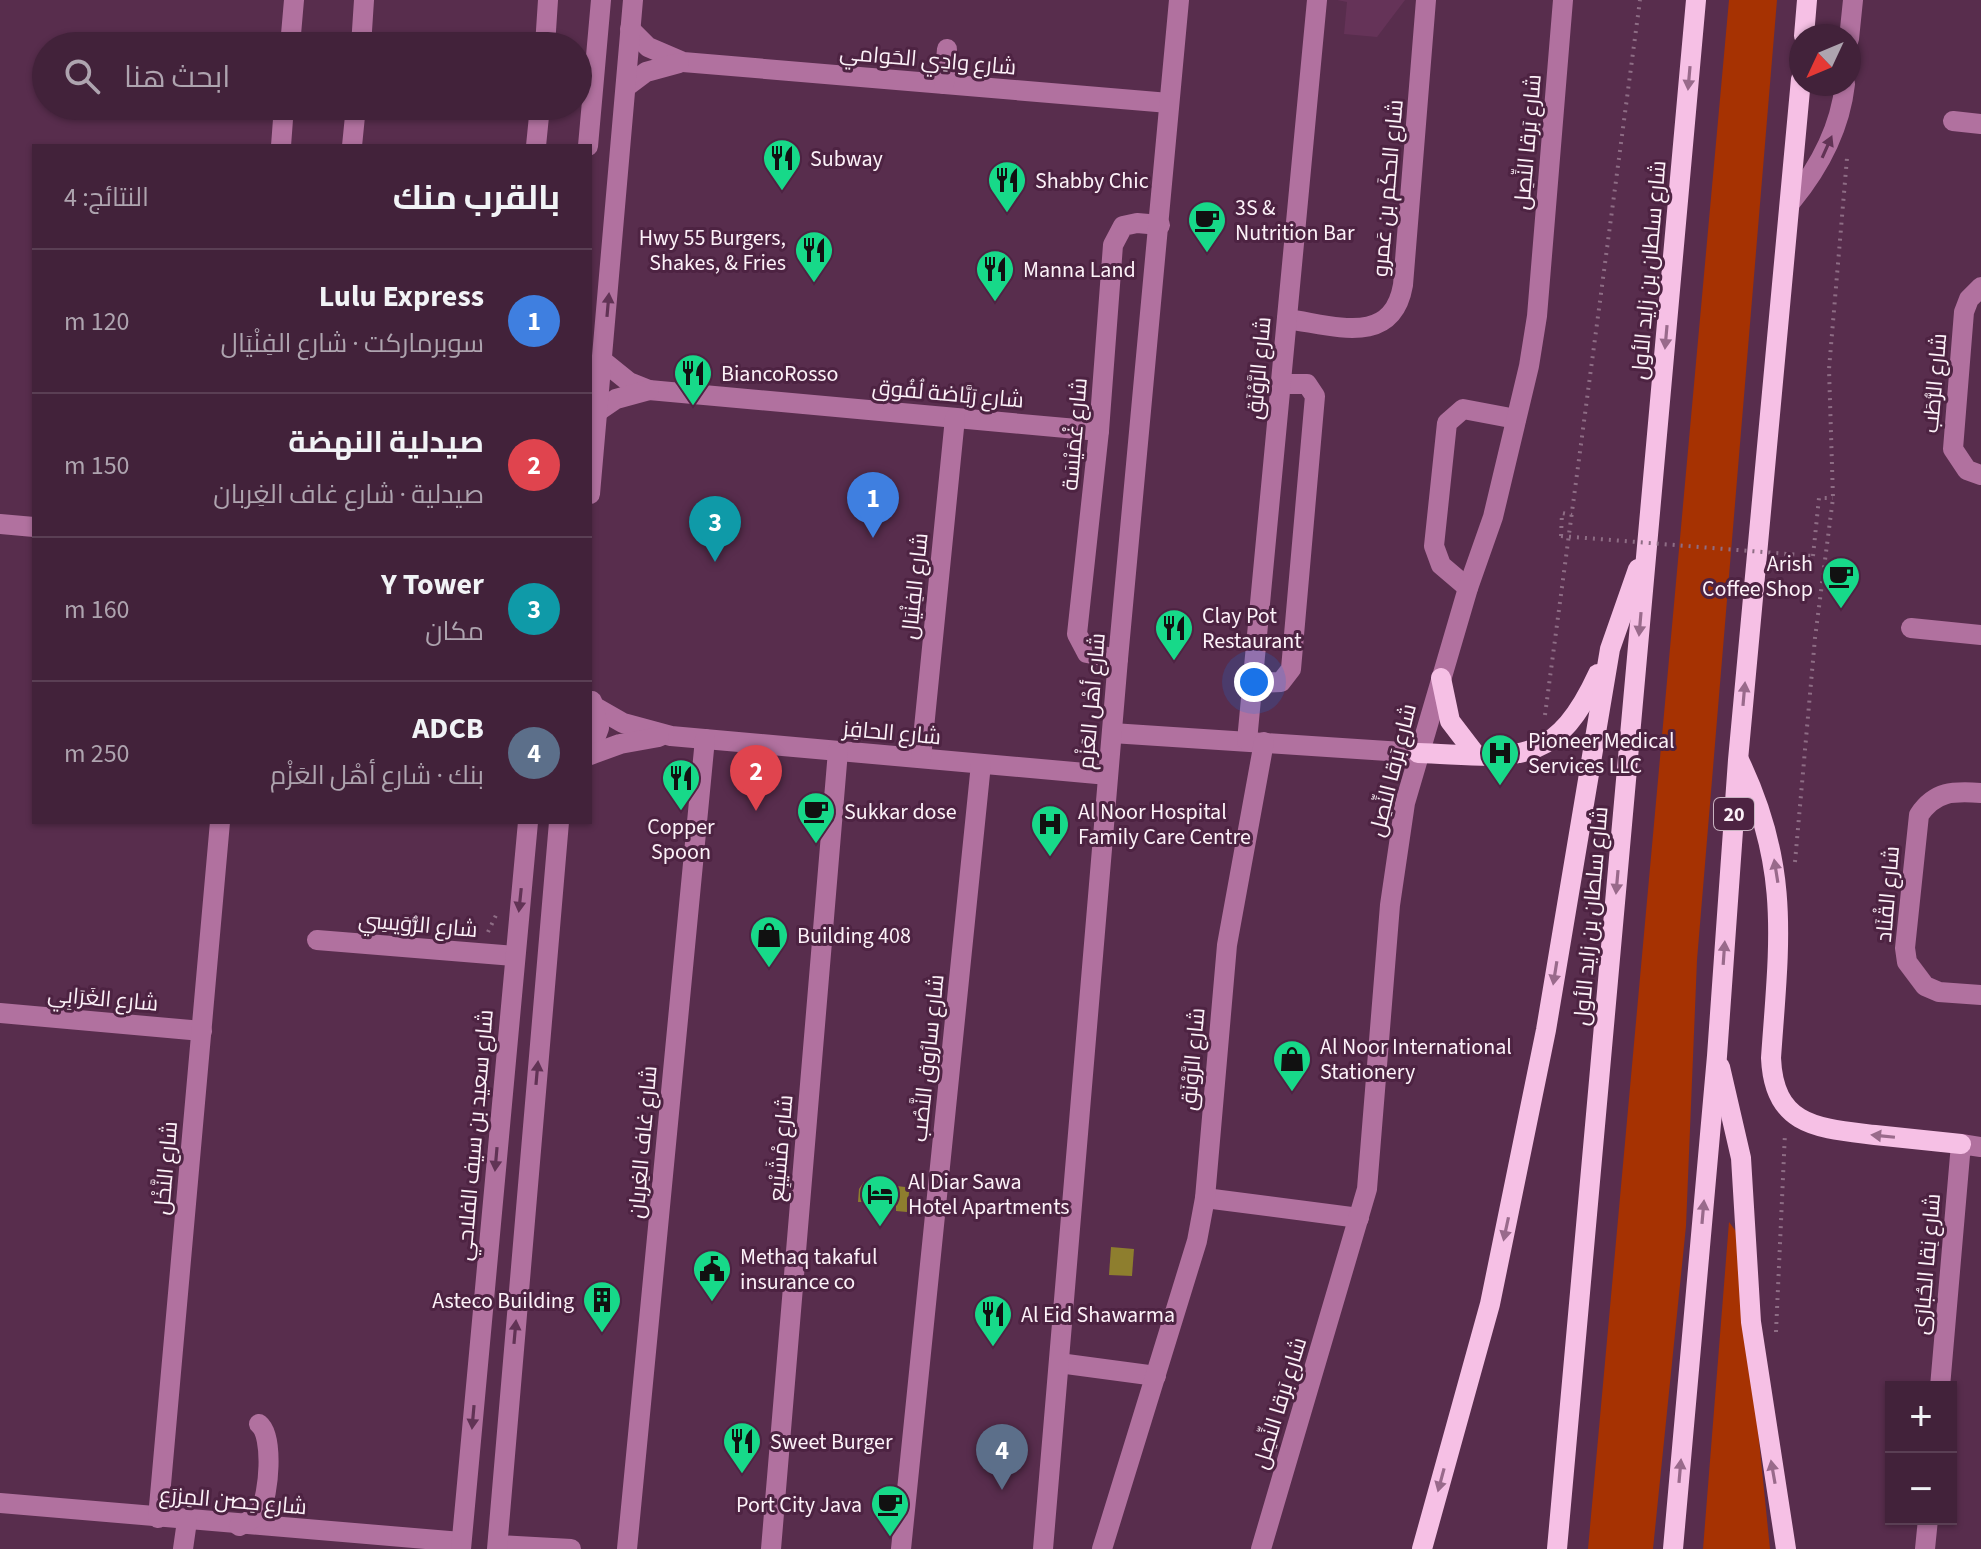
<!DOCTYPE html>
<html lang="ar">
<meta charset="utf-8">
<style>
body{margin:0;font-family:"Source Sans 3",Cairo,sans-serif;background:#492a42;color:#f1f3f6;direction:rtl}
.controls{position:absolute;right:24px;bottom:24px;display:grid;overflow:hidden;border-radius:0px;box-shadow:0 2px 6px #0004}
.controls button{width:72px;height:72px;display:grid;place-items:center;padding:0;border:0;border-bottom:2px solid #5a3f54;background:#42223a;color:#f1f3f6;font:40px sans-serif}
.compass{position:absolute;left:1789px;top:24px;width:72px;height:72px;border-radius:50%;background:#42223a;box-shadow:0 2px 6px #0004;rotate:226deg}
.you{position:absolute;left:1254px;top:682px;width:28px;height:28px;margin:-20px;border:6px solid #fff;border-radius:50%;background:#1a73e8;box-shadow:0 0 0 12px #1a73e833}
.badge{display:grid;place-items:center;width:52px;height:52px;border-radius:50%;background:#8bbbb9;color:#fff;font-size:26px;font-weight:700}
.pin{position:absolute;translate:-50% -66px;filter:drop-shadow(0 2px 4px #0008)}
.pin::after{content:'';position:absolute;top:42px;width:28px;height:24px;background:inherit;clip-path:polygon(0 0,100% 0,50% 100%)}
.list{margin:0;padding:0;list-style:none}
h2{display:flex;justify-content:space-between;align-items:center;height:104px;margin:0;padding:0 32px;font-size:34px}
h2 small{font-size:26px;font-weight:400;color:#aea4af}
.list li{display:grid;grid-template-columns:52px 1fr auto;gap:24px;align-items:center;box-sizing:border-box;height:144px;padding:0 32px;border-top:2px solid #5a3f54}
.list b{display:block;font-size:30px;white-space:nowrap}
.list p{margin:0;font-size:26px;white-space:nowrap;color:#aea4af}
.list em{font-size:26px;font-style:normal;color:#aea4af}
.icon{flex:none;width:44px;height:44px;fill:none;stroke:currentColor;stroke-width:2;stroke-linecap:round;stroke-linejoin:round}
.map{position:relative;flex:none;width:1981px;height:1549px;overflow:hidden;direction:ltr}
.search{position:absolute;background:#42223a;box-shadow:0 2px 6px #0004;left:32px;top:32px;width:560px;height:88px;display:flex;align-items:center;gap:20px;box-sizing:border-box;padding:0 28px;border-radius:44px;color:#aea4af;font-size:30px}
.panel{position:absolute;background:#42223a;box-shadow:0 2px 6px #0004;left:32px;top:144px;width:560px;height:680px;border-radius:0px;direction:rtl}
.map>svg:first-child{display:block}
</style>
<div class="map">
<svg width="1981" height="1549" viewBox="0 0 1981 1549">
<rect width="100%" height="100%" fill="#582d4d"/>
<!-- built -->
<polygon fill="#653358" points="1405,0 1377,37 1344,34 1347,2 1337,0"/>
<!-- green -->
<g fill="#a63202">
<polygon points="1729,0 1777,0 1697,960 1686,1226 1653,1549 1588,1549"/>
<polygon points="1729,1222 1738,1234 1770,1549 1703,1549"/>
</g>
<!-- water -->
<g fill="#8e7e2e">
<polygon points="864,1182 905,1187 909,1192 907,1212 896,1211 896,1201 858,1202 859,1189"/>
<polygon points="1111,1247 1134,1249 1132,1276 1109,1275"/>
</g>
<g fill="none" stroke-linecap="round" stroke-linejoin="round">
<!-- path -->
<g stroke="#8e6d85" stroke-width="4" stroke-dasharray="2 6" stroke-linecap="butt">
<polyline points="1561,536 1562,513 1572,515"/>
<polyline points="1813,556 1819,498 1833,498"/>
<polyline points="1545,715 1640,0"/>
<polyline points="1795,862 1815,638 1833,498 1829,369 1847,158"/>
<polyline points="488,932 498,911"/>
<polyline points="1776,1332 1785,1133"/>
</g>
<!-- minor -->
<g stroke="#b1719f" stroke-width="20">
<polyline points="630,29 648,47 683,62 1169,103"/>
<polyline points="1849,39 1853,0"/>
<polyline points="290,46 294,0"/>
<polyline points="361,46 364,0"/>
<polyline points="545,46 548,0"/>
<polyline points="944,84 947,49"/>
<polyline points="626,87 646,72 679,63"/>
<polyline points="1953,121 1981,124"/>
<polyline points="281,146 284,106"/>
<polyline points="352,146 356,106"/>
<polyline points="536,146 540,106"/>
<polyline points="588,146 601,0"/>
<path d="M1791,202C1819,168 1840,129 1845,84"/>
<polyline points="1981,287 1969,299 1964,312 1953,449 1967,470 1981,475"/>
<path d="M1287,319C1333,325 1392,348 1403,285L1426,0"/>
<polyline points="603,361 629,382 649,390 1099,431"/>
<polyline points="597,412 616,399 649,390"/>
<polyline points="590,494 633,0"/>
<polyline points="0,524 34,527"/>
<polyline points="1468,588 1441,565 1434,546 1447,423 1463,409 1516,419"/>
<polyline points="1911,628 1981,635"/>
<polyline points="1118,659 1087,653 1077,634 1099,431 1113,245 1123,226 1137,223 1160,225"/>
<polyline points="1252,683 1281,682 1291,669 1315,396 1307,384 1280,384"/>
<polyline points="595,707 623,723 671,736 1108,775"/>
<polyline points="1112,733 1418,753"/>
<polyline points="1247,741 1317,0"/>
<polyline points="590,752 599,728 592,701"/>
<polyline points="590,755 620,744 659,737"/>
<polyline points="921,758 955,418"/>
<path d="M1981,793C1953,791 1935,791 1919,815L1905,948L1907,962L1925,986L1939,992L1981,995"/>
<polyline points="317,940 515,956"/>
<polyline points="0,1013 202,1031"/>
<polyline points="1205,1198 1359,1218"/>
<polyline points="1059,1363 1156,1376"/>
<polyline points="1940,1387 1961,1144 1981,1147"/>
<polyline points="0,1503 461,1542"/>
<polyline points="158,1518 220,822"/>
<path d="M239,1526C248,1522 255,1518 260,1511C269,1495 274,1436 259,1424"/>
<polyline points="498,1545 571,1549"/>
<polyline points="183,1549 187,1521"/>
<polyline points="461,1549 528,822"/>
<polyline points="497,1549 559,822"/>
<polyline points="627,1549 705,739"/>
<polyline points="771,1549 838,751"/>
<polyline points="901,1549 981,764"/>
<polyline points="1043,1549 1118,659 1179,0"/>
<polyline points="1102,1549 1197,1241 1205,1198 1227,945 1264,742"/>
<polyline points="1261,1549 1367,1189 1390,905 1405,803 1468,588 1493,517 1529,366 1537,316 1563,0"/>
<polyline points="1925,1549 1928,1519"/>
</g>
<!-- major -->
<g stroke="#f6c0e5" stroke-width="20">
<polyline points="1804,36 1807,0"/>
<polyline points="1441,678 1450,721 1476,755"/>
<path d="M1418,753C1512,756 1553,772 1598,674"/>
<path d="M1739,760C1791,868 1779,943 1771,1058C1774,1127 1818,1128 1875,1135C1903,1138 1932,1141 1961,1144"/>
<polyline points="1720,1067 1741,1158 1751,1322 1786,1549"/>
<polyline points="1422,1549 1490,1304 1546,1030 1610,649 1638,569"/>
<polyline points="1557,1549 1696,0"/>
<polyline points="1673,1549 1717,1056 1738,760 1801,79"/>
</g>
<!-- path-bridge -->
<polyline stroke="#8e6d85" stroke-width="4" stroke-dasharray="2 6" stroke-linecap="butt" points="1561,536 1813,556"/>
</g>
<!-- one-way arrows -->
<defs><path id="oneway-solid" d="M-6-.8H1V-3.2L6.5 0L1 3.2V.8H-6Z" transform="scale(2)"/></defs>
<g fill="#996a8b">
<use href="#oneway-solid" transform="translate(1689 78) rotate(95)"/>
<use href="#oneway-solid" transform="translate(1666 337) rotate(95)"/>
<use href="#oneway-solid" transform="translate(1640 624) rotate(95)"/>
<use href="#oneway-solid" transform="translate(1744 694) rotate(-85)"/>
<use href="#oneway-solid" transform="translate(1776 871) rotate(-99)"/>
<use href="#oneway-solid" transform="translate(1617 882) rotate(95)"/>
<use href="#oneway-solid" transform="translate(1724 953) rotate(-86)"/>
<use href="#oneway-solid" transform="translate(1555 973) rotate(99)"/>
<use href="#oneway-solid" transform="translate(1883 1136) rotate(-174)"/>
<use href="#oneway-solid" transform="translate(1703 1212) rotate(-85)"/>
<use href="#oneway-solid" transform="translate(1506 1229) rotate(102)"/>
<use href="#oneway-solid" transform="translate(1680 1471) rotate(-85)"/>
<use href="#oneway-solid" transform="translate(1773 1472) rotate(-100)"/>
<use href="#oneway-solid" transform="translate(1441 1480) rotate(105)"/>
</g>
<g fill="#613355">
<use href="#oneway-solid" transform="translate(1827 147) rotate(-66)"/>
<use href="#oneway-solid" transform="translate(608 305) rotate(-85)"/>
<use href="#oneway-solid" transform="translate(520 900) rotate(96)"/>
<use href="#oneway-solid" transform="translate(537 1073) rotate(-85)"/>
<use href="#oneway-solid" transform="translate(496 1159) rotate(95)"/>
<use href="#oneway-solid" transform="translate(515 1332) rotate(-85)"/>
<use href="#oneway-solid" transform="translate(473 1417) rotate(95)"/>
</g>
<!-- icons -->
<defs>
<g id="restaurant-pin" transform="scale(2)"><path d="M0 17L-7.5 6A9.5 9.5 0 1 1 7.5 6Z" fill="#17d989" stroke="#4d2342"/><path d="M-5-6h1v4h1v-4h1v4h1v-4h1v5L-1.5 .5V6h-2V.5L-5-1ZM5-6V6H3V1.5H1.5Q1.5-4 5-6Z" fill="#111"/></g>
<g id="cafe-pin" transform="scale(2)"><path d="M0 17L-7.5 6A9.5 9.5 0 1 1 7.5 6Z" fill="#17d989" stroke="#4d2342"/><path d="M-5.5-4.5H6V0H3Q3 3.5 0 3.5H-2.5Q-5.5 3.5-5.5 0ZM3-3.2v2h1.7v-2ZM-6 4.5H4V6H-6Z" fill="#111"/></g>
<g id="hospital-pin" transform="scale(2)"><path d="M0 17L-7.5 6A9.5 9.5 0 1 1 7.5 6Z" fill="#17d989" stroke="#4d2342"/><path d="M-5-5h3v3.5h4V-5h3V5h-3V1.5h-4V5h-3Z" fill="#111"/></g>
<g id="shop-pin" transform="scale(2)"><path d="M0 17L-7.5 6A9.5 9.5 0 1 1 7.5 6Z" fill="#17d989" stroke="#4d2342"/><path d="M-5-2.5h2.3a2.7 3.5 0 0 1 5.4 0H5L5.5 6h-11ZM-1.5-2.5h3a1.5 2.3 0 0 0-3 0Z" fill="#111"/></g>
<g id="hotel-pin" transform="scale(2)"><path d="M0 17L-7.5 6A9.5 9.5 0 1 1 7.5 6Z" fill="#17d989" stroke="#4d2342"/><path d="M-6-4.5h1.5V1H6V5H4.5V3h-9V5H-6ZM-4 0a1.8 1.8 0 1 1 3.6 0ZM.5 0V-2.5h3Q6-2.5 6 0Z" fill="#111"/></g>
<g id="civic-pin" transform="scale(2)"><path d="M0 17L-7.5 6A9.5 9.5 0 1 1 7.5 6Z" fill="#17d989" stroke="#4d2342"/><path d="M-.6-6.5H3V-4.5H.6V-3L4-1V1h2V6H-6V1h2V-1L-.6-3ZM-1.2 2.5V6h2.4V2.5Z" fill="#111"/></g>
<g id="building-pin" transform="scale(2)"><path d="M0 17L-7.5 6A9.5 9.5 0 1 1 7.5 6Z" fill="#17d989" stroke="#4d2342"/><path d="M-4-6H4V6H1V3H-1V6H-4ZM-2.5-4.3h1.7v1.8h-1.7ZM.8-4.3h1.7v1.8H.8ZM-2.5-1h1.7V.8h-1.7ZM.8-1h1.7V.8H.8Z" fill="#111"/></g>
</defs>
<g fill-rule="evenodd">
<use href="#restaurant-pin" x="782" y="158"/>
<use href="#restaurant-pin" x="1007" y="180"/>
<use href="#cafe-pin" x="1207" y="220"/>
<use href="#restaurant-pin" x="814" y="250"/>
<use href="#restaurant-pin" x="995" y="269"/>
<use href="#restaurant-pin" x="693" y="373"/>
<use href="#cafe-pin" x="1841" y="576"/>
<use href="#restaurant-pin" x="1174" y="628"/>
<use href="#hospital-pin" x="1500" y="753"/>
<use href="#restaurant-pin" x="681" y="778"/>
<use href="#cafe-pin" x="816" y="811"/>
<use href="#hospital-pin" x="1050" y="824"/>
<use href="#shop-pin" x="769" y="935"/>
<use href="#shop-pin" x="1292" y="1059"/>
<use href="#hotel-pin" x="880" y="1194"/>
<use href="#civic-pin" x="712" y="1269"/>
<use href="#building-pin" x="602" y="1300"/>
<use href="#restaurant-pin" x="993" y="1314"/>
<use href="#restaurant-pin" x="742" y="1441"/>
<use href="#cafe-pin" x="890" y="1504"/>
</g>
<g text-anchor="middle" stroke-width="6" stroke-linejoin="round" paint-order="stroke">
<!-- shield labels -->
<rect fill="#4d2342" stroke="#c8b3c1" stroke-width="2" x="1714" y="798" width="40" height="32" rx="6"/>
<g font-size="20" font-weight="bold" fill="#fcf1f8">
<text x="1734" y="821">20</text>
</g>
<!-- street labels -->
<g font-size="22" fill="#fcf1f8" stroke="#4d2342">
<text transform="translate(928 59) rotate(5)" y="8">شارع وادِي الحَوامي</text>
<text transform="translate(1527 142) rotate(-85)" y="8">شارع بَرقا النِّصِل</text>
<text transform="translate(1387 188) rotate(-85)" y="8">شارع الحكَم بن عَمرو</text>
<text transform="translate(1648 270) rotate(-85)" y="8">شارع سلطان بن زايد الأول</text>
<text transform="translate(1258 368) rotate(-85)" y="8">شارع الرَّوْنَق</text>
<text transform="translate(1934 383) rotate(-85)" y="8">شارع الرُّطَب</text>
<text transform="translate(948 393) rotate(5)" y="8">شارع رَبَّاضة لُفُوق</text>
<text transform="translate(1074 434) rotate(-85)" y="8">شارع غْمَيْسَة</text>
<text transform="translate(914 586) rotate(-84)" y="8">شارع الفِنْيَال</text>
<text transform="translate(1091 701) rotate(-85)" y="8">شارع أهْل العَزْم</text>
<text transform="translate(892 732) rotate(5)" y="8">شارع الحافِز</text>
<text transform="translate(1392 770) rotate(-76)" y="8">شارع بَرقا النِّصِل</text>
<text transform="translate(1887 894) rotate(-85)" y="8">شارع القْنَاد</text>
<text transform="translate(1590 916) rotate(-85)" y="8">شارع سلطان بن زايد الأول</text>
<text transform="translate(418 924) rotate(5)" y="8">شارع الرُّوَيسِي</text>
<text transform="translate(103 998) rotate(5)" y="8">شارع الغَرَابِي</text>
<text transform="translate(927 1058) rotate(-84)" y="8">شارع سارُوق النَّصُب</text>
<text transform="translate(1192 1059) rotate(-85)" y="8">شارع الرَّوْنَق</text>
<text transform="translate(474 1135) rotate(-85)" y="8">شارع سعيد بن سيف الفلاحي</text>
<text transform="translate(642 1142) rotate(-85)" y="8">شارع غاف الغِربان</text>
<text transform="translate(780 1148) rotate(-85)" y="8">شارع مْشَيْبِع</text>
<text transform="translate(165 1168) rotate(-85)" y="8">شارع النَّخْل</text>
<text transform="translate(1926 1264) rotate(-85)" y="8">شارع نِقا الحُبارَى</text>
<text transform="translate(1279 1403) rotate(-73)" y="8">شارع بَرقا النِّصِل</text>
<text transform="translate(233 1500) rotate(5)" y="8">شارع حِصن المِزرَع</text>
</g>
<!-- poi labels -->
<g font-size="22" fill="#fcf1f8" stroke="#4d2342" text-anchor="start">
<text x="810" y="166">Subway</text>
<text x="1035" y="188">Shabby Chic</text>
<text x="1235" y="215">3S &amp;<tspan x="1235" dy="25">Nutrition Bar</tspan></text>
<text x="786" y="245" text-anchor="end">Hwy 55 Burgers,<tspan x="786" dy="25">Shakes, &amp; Fries</tspan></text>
<text x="1023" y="277">Manna Land</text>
<text x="721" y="381">BiancoRosso</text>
<text x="1813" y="571" text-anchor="end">Arish<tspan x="1813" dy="25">Coffee Shop</tspan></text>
<text x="1202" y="623">Clay Pot<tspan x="1202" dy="25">Restaurant</tspan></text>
<text x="1528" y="748">Pioneer Medical<tspan x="1528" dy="25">Services LLC</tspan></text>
<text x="844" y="819">Sukkar dose</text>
<text x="1078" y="819">Al Noor Hospital<tspan x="1078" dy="25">Family Care Centre</tspan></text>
<text x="681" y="834" text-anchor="middle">Copper<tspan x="681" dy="25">Spoon</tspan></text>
<text x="797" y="943">Building 408</text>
<text x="1320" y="1054">Al Noor International<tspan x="1320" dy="25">Stationery</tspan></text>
<text x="908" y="1189">Al Diar Sawa<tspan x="908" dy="25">Hotel Apartments</tspan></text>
<text x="740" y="1264">Methaq takaful<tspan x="740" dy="25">insurance co</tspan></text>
<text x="574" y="1308" text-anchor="end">Asteco Building</text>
<text x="1021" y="1322">Al Eid Shawarma</text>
<text x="770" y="1449">Sweet Burger</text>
<text x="862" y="1512" text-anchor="end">Port City Java</text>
</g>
</g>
</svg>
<div class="controls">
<button>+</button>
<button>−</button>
</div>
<svg class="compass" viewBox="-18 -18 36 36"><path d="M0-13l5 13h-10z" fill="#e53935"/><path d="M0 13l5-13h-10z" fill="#aea4af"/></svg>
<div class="you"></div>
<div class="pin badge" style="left:873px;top:538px;background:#3f7fe0">1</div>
<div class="pin badge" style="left:756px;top:811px;background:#e0444e">2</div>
<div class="pin badge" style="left:715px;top:562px;background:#0f9aa8">3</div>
<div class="pin badge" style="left:1002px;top:1490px;background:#5c6f8a">4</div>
<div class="search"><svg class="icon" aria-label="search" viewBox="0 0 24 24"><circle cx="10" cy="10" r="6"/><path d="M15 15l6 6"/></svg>ابحث هنا</div>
<section class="panel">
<h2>بالقرب منك<small>النتائج: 4</small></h2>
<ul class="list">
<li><span class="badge" style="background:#3f7fe0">1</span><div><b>Lulu Express</b><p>سوبرماركت · شارع الفِنْيَال</p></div><em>120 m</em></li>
<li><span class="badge" style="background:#e0444e">2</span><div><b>صيدلية النهضة</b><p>صيدلية · شارع غاف الغِربان</p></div><em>150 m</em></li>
<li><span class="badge" style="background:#0f9aa8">3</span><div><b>Y Tower</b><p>مكان</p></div><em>160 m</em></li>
<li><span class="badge" style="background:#5c6f8a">4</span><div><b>ADCB</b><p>بنك · شارع أهْل العَزْم</p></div><em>250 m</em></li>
</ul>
</section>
</div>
